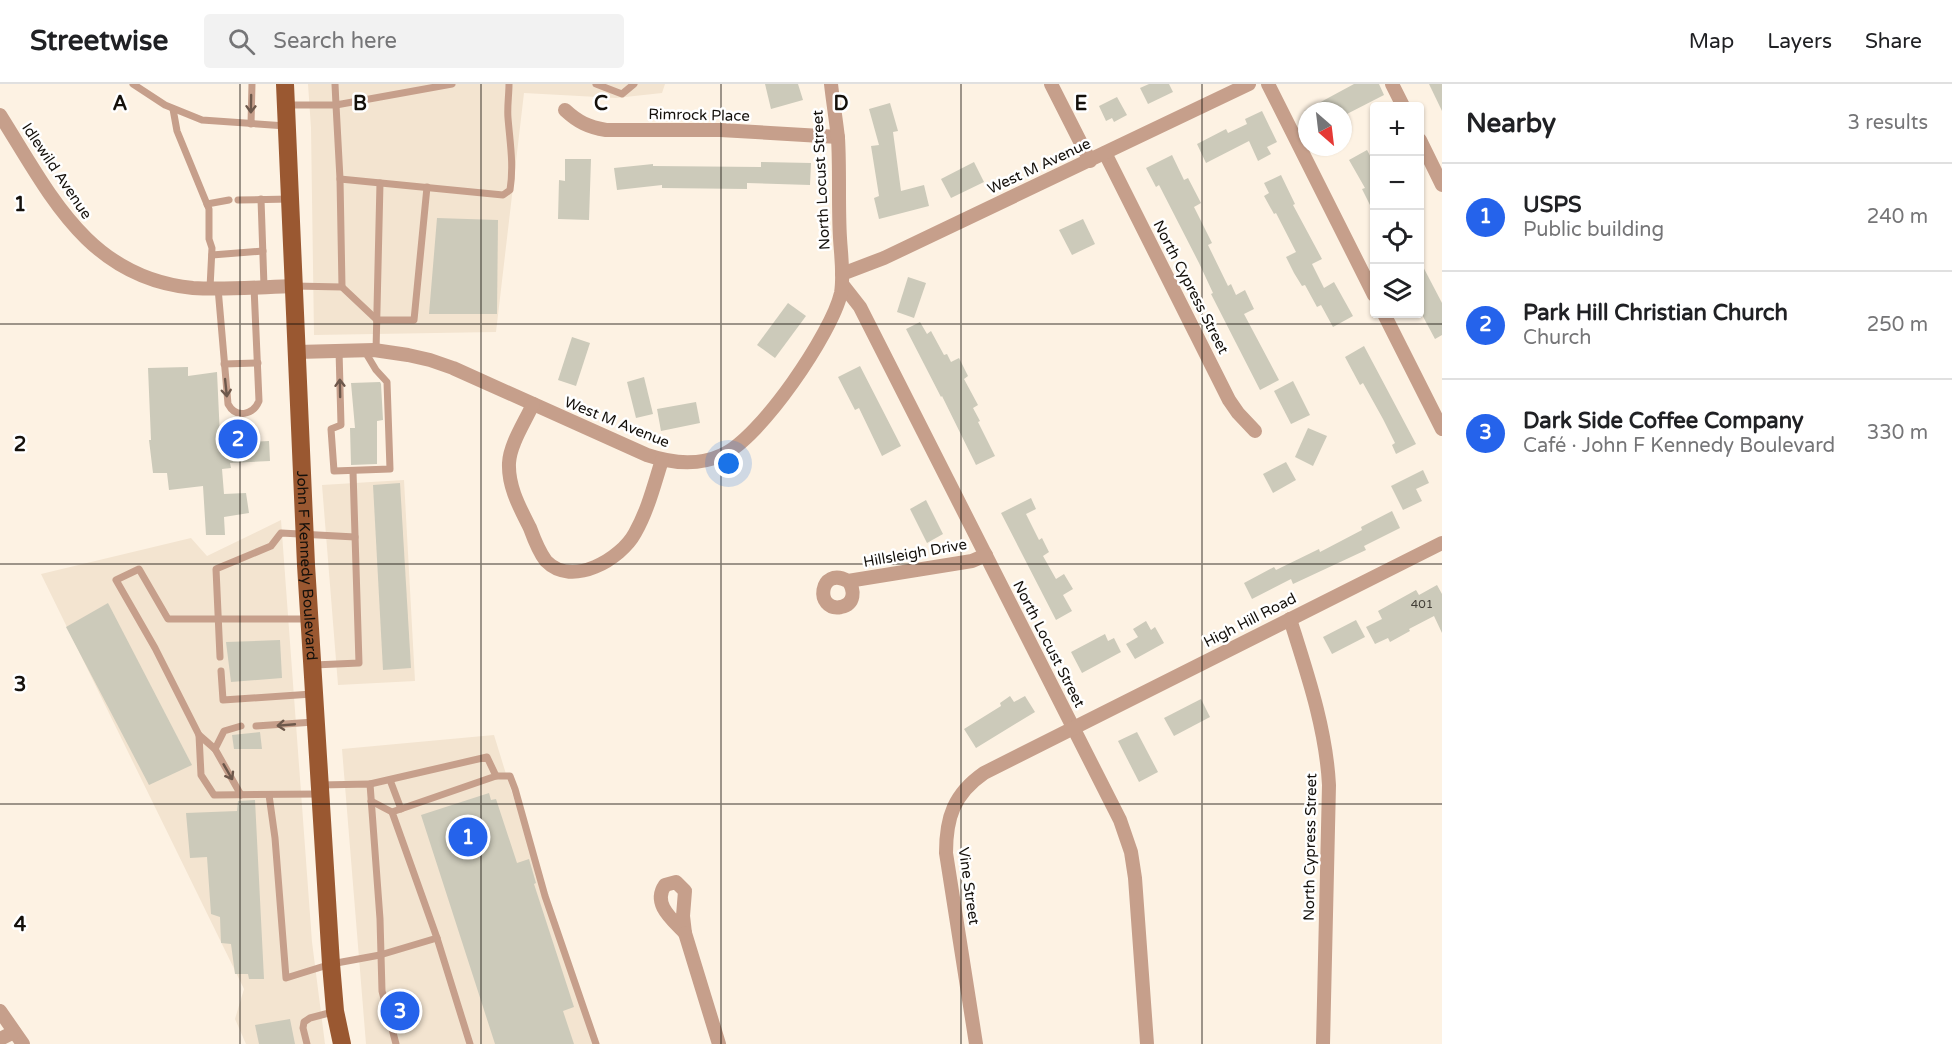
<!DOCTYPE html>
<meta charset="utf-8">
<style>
body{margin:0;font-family:"Varela Round",sans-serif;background:#f2f2f2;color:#202124}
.controls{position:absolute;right:18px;top:18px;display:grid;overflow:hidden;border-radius:6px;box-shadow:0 2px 4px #0004}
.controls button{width:54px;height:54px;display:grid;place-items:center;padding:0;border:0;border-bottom:2px solid #e0e0e0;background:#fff;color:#202124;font:30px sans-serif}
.compass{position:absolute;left:1298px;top:18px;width:54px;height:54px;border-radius:50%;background:#fff;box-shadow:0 2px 4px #0004;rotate:152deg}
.you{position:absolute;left:729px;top:380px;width:21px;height:21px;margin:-15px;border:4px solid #fff;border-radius:50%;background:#1a73e8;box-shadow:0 0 0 9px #1a73e833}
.badge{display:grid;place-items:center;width:39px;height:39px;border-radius:50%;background:#2563eb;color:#fff;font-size:20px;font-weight:700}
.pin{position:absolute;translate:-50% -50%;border:3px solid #fff;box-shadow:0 2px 6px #0006}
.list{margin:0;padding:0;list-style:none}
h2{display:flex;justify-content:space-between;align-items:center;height:78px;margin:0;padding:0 24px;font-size:26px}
h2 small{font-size:20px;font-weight:400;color:#757577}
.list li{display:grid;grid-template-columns:39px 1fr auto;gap:18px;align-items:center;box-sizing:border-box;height:108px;padding:0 24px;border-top:2px solid #e0e0e0}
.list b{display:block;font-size:22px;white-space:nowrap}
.list p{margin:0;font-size:20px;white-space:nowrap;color:#757577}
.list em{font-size:20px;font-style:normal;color:#757577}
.icon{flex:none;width:33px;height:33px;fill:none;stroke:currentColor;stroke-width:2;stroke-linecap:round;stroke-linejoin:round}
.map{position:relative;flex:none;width:1442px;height:960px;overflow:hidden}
header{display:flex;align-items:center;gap:36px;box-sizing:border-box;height:84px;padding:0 30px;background:#fff;border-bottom:2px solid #e0e0e0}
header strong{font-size:28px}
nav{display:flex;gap:33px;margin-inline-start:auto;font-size:21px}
.search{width:420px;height:54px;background:#f2f2f2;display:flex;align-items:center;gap:15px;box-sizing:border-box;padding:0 21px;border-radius:6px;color:#757577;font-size:22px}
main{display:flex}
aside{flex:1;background:#fff}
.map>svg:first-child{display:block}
</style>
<header>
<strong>Streetwise</strong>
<div class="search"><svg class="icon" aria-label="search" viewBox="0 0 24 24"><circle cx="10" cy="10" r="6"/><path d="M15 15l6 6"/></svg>Search here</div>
<nav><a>Map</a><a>Layers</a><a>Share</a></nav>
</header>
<main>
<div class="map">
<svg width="1442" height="960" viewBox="0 0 1442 960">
<rect width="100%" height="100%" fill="#fdf2e3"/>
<!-- built -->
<g fill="#f3e4d0">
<polygon points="308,0 665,0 662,9 616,14 524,9 496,248 314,251 311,44"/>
<polygon points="404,396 415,597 338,601 322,401"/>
<polygon points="281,436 312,858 325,960 246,960 235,935 244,905 41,490 191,454 207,472"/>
<polygon points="494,651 510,703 599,960 366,960 342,665"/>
</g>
<!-- building -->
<g fill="#cccaba">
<polygon points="765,0 798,0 803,16 771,25"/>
<polygon points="1149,0 1169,0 1173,8 1148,20 1140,4"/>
<polygon points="1354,0 1379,0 1384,11 1343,32 1343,27 1304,27"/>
<polygon points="1429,0 1442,0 1442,27"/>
<polygon points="1117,13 1127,31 1114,38 1112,34 1106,37 1099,22"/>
<polygon points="890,19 898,47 893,48 901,107 924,101 929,122 879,135 874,114 879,112 871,62 879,61 869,25"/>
<polygon points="1262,27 1277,58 1267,63 1271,70 1258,77 1249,57 1206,79 1197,60 1226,45 1228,49 1247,40 1245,35"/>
<polygon points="1367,66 1374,79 1374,129 1362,105 1365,104 1349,76"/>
<polygon points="1172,71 1184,96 1188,94 1201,119 1194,123 1212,159 1208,161 1228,202 1231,200 1236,211 1245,206 1254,225 1244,230 1279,296 1260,306 1211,210 1213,209 1199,179 1159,101 1156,103 1146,84"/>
<polygon points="565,75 591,75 589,136 558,135 559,96 565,97"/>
<polygon points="761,78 811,79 810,101 747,99 747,105 662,104 662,101 617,106 614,84 653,80 653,82 761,83"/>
<polygon points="974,78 984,98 951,114 941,95"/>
<polygon points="1281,91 1295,120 1293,121 1322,175 1312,180 1324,204 1334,198 1353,232 1333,243 1321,221 1317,223 1305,201 1302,202 1294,189 1286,173 1296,168 1276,129 1274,130 1264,112 1269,109 1264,99"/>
<polygon points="437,134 498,136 497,230 429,230"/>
<polygon points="1083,135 1095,160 1072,171 1059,146"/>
<polygon points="1419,175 1442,219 1442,251 1435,255 1419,225"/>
<polygon points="908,193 926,199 914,234 897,228"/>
<polygon points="788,219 806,232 775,274 757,261"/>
<polygon points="920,238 927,250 931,247 944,271 947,270 951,278 959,274 968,292 964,295 978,321 973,324 980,337 978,338 995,372 976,381 942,312 941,313 906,245"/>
<polygon points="572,253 590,259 576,302 558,296"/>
<polygon points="1364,262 1416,360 1396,370 1392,361 1395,359 1383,335 1363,299 1360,301 1345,273"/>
<polygon points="860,282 901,362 882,372 859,324 855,326 838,293"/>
<polygon points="188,283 188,292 217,288 220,353 227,359 269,357 270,377 230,379 231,384 222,385 224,410 246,409 249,429 224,433 225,451 206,451 203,402 169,406 167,389 153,389 149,356 151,356 148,284"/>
<polygon points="644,293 653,330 636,334 627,298"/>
<polygon points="1293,297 1310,331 1291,340 1274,307"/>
<polygon points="380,298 381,300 383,336 377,337 377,380 351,381 350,344 355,344 351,299"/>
<polygon points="696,318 700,339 661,347 657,325"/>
<polygon points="1308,344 1327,352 1313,382 1295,373"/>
<polygon points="1286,378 1296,396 1273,409 1263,390"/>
<polygon points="1423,386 1429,399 1416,405 1422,417 1403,426 1391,402"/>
<polygon points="400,399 411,584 383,586 373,401"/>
<polygon points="1031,414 1036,425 1026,430 1039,456 1042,454 1049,468 1043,472 1056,495 1064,490 1073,505 1063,511 1072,527 1056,536 1001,429"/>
<polygon points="926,416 943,450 927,459 910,425"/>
<polygon points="1392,427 1400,444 1364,462 1366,466 1293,500 1291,495 1252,515 1244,499 1274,483 1276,486 1319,465 1320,468 1362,446 1361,443"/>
<polygon points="1437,501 1442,510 1442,549 1434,532 1409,545 1410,547 1390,558 1388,554 1375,560 1366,543 1382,535 1378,527 1416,506 1419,511"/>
<polygon points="108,519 192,681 149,701 66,543"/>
<polygon points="1356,536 1365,553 1332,570 1323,553"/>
<polygon points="1146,537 1151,546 1155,543 1164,559 1135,575 1126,560 1138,553 1133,545"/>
<polygon points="1105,550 1108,557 1114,554 1121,568 1082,589 1071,568"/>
<polygon points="280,556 282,594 231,598 226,558"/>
<polygon points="1010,612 1014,618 1025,612 1035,628 976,664 964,645 1001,622 1000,619"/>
<polygon points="1201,615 1210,633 1174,652 1164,634"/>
<polygon points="260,648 262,665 234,665 232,651"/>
<polygon points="1137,648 1158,688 1139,698 1118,657"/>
<polygon points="489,709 491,716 496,715 517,779 529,775 536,799 534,800 574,923 563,927 574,960 495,960 421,731"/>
<polygon points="255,716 264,895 249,895 248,890 235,890 231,860 221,859 220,833 211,830 207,773 190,774 186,729 237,727 238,717"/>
<polygon points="290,935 295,960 259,960 255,941"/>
</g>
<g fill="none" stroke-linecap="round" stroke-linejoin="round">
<!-- lane -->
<g stroke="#c69f8b" stroke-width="7">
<polyline points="133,0 165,21 202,36 286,42"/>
<polyline points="335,0 336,21 452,0"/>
<polyline points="596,0 622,10 634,0"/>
<polyline points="287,21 336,21 340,95 342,203"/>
<polyline points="173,25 177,47 209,125 209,155 212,164 210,204"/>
<polyline points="251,40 252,0"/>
<path d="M340,95L503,111L510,106C514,81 510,59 508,34C507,23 509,11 509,0"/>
<polyline points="261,115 264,202"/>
<polyline points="238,116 290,115"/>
<polyline points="207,120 229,116"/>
<polyline points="212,171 263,167"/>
<polyline points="294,202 342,203 377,236 414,236 427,103"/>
<path d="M218,204L228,320C236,335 253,331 259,317L254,203"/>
<polyline points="339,266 341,341 331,345 334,387 390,385 387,298 376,286 364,266"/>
<polyline points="376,267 380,99"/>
<polyline points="224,280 258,279"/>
<polyline points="308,535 168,535 139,485 116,496 155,564 199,651 201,691 214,711 320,710"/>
<polyline points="220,573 216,485 271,462 281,449 355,453"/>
<polyline points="314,581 359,579 353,387"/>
<polyline points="221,587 223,616 312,610"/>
<polyline points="256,642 314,638"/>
<polyline points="199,651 215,665 241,711"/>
<polyline points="215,665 224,647 241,642"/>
<polyline points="496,692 510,692 515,705 545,812 596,960"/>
<polyline points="390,696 401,725"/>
<polyline points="370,700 487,673 496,692 392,728 437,854"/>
<polyline points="320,701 370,700 380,835 382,907 396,960"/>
<polyline points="269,711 275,754 286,894 331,880 380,871 437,854 470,960"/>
<polyline points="371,717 392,728"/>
<polyline points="307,960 303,944 304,938 310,934 333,928"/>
</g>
<!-- street -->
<g stroke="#c69f8b" stroke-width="14">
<polyline points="1051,0 1090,77"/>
<polyline points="1268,0 1374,211"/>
<polyline points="1392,0 1403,22"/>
<path d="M565,26C578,38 588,43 606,46H720L838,53"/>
<path d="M0,31C50,110 88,194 193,204C226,206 261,203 294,202"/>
<polyline points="1420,56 1442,101"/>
<polyline points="1105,69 1229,316 1238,329 1255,347"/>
<polyline points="842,190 884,174 1249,0"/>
<polyline points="842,200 860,223 1120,736 1131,768 1135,794 1147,960"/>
<polyline points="1384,230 1442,345"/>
<path d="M297,268L374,266L408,271L430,276L453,284L647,371C671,379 698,382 722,371C760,355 832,249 841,209C844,191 841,172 840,154C838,121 840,88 838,54C836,36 833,18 831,0"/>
<path d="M533,320C525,338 510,360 509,379C508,403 520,424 530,444C534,455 539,468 546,477C572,504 621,475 635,449C648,426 654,401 662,376"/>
<path d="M848,497C855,506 855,520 841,523C814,528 819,481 848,497L972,477L986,471"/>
<path d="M1290,535C1307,589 1326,644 1329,701L1323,960"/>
<path d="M676,798L685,807L683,832L685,849C672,835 652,820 665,801Z"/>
<polyline points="685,849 719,960"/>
<polyline points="0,927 23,960"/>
<polyline points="0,955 14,948"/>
<path d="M976,960L946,769C946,733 954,710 984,689L1442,459"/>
</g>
<!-- primary -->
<path stroke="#9a5831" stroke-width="18" id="s1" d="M285,0L306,481L331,880L335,927L342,960"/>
</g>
<!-- one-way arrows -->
<defs><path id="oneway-shaft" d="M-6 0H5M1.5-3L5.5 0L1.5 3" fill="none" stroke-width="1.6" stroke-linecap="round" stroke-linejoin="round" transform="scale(1.5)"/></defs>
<g stroke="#6d584b">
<use href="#oneway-shaft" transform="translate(251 20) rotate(91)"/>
<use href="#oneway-shaft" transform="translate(226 304) rotate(84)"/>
<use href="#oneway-shaft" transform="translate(340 304) rotate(-91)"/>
<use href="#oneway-shaft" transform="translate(286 641) rotate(175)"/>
<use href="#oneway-shaft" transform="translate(228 688) rotate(60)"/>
</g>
<!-- grid -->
<path fill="none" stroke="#14100b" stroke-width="1.5" stroke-opacity="0.55" d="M240,0V960M481,0V960M721,0V960M961,0V960M1202,0V960M0,240H1442M0,480H1442M0,720H1442"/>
<g text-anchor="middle" stroke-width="5" stroke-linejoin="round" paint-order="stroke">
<!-- number labels -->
<g font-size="12" fill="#423e37">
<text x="1422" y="524">401</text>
</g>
<!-- street labels -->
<g font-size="15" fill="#14100b" stroke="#fff">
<text transform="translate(699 31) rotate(1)" y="5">Rimrock Place</text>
<text transform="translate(1039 82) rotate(-25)" y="5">West M Avenue</text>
<text transform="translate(57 87) rotate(56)" y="5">Idlewild Avenue</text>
<text transform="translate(821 96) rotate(-93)" y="5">North Locust Street</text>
<text transform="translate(1191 203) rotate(63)" y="5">North Cypress Street</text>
<text transform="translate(617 338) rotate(22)" y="5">West M Avenue</text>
<text transform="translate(915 469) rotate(-10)" y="5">Hillsleigh Drive</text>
<text dy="5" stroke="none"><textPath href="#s1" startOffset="482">John F Kennedy Boulevard</textPath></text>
<text transform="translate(1250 536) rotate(-27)" y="5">High Hill Road</text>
<text transform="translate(1049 560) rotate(63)" y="5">North Locust Street</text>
<text transform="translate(1310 763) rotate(-89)" y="5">North Cypress Street</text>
<text transform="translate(969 802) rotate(82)" y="5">Vine Street</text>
</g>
</g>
<g font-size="20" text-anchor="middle" font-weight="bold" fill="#14100b" stroke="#fff" stroke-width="5" stroke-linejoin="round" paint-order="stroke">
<text x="120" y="26">A</text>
<text x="360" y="26">B</text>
<text x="601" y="26">C</text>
<text x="841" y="26">D</text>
<text x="1081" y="26">E</text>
<text x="20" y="127">1</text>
<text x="20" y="367">2</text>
<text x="20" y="607">3</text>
<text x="20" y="847">4</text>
</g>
</svg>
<div class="controls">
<button>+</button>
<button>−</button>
<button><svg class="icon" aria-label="locate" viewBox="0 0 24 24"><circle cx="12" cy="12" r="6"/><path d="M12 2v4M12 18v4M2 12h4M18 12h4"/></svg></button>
<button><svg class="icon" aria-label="layers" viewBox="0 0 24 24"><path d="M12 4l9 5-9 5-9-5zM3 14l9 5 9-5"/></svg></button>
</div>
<svg class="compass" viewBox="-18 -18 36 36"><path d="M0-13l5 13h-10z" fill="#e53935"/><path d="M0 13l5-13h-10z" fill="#757577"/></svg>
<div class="you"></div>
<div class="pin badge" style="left:468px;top:753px">1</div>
<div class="pin badge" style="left:238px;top:355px">2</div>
<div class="pin badge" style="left:400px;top:927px">3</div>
</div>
<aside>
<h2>Nearby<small>3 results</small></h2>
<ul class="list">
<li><span class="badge">1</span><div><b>USPS</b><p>Public building</p></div><em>240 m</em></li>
<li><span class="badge">2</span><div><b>Park Hill Christian Church</b><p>Church</p></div><em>250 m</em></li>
<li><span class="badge">3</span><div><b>Dark Side Coffee Company</b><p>Café · John F Kennedy Boulevard</p></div><em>330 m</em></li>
</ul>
</aside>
</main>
